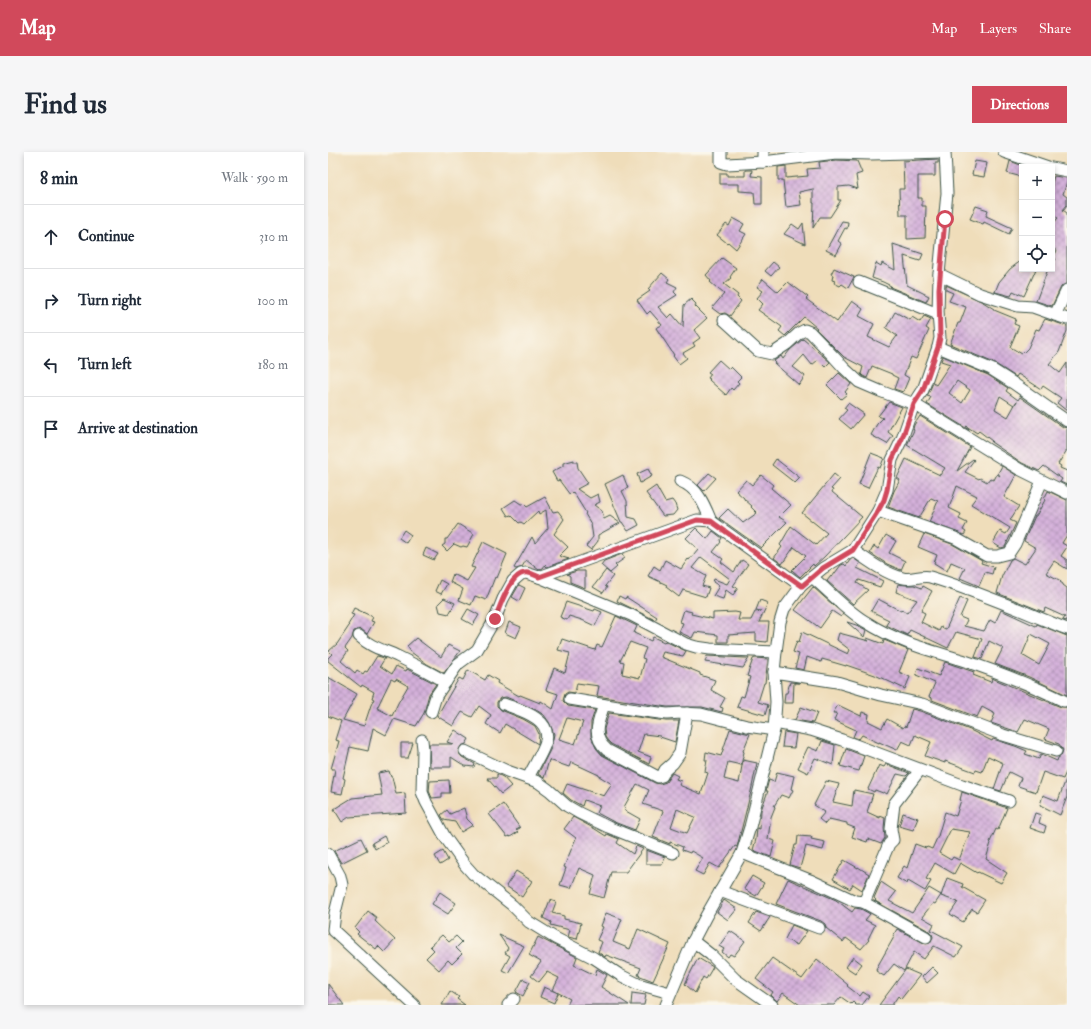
<!DOCTYPE html>
<meta charset="utf-8">
<style>
body{margin:0;font-family:"IM FELL Double Pica",serif;background:#f6f6f7;color:#1f2937}
.controls{position:absolute;right:12px;top:12px;display:grid;overflow:hidden;border-radius:0px;box-shadow:0 2px 6px #0003}
.controls button{width:36px;height:36px;display:grid;place-items:center;padding:0;border:0;border-bottom:1px solid #e0e1e3;background:#fff;color:#1f2937;font:20px sans-serif}
.stop{position:absolute;width:12px;height:12px;margin:-9px;border:3px solid #d1495b;border-radius:50%;background:#fff}
.stop.end{background:#d1495b;border-color:#fff;box-shadow:0 1px 4px #0008}
.list{margin:0;padding:0;list-style:none}
h2{display:flex;justify-content:space-between;align-items:center;height:52px;margin:0;padding:0 16px;font-size:17px}
h2 small{font-size:13px;font-weight:400;color:#747a83}
.list li{display:grid;grid-template-columns:26px 1fr auto;gap:12px;align-items:center;box-sizing:border-box;height:64px;padding:0 16px;border-top:1px solid #e0e1e3}
.list b{display:block;font-size:15px;white-space:nowrap}
.list em{font-size:13px;font-style:normal;color:#747a83}
.icon{flex:none;width:22px;height:22px;fill:none;stroke:currentColor;stroke-width:2;stroke-linecap:round;stroke-linejoin:round}
.map{position:relative;flex:none;width:739px;height:853px;overflow:hidden;border-radius:0px}
header{display:flex;align-items:center;gap:24px;box-sizing:border-box;height:56px;padding:0 20px;background:#d1495b;color:#fff}
header strong{font-size:19px}
nav{display:flex;gap:22px;margin-inline-start:auto;font-size:14px}
.intro{display:flex;align-items:center;justify-content:space-between;box-sizing:border-box;height:96px;padding:0 24px}
h1{margin:0;font-size:28px}
.button{padding:10px 18px;border-radius:0px;background:#d1495b;color:#fff;font-size:14px;font-weight:700}
main{display:flex;gap:24px;padding:0 24px}
aside{flex:1;background:#fff;border-radius:0px;box-shadow:0 2px 6px #0003}
.map>svg:first-child{display:block}
</style>
<header>
<strong>Map</strong>
<nav><a>Map</a><a>Layers</a><a>Share</a></nav>
</header>
<div class="intro"><h1>Find us</h1><a class="button">Directions</a></div>
<main>
<aside>
<h2>8 min<small>Walk · 590 m</small></h2>
<ul class="list">
<li><svg class="icon" aria-label="ahead" viewBox="0 0 24 24"><path d="M12 20V5M6 11l6-6 6 6"/></svg><div><b>Continue</b></div><em>310 m</em></li>
<li><svg class="icon" aria-label="right" viewBox="0 0 24 24"><path d="M7 20v-9h11M14 6l5 5-5 5"/></svg><div><b>Turn right</b></div><em>100 m</em></li>
<li><svg class="icon" aria-label="left" viewBox="0 0 24 24"><path d="M17 20v-9H6M10 6l-5 5 5 5"/></svg><div><b>Turn left</b></div><em>180 m</em></li>
<li><svg class="icon" aria-label="arrive" viewBox="0 0 24 24"><path d="M6 21V4h12l-3 4 3 4H6"/></svg><div><b>Arrive at destination</b></div></li>
</ul>
</aside>
<div class="map">
<svg width="739" height="853" viewBox="0 0 739 853">
<defs>
<pattern id="building-cross-hatch" width="8" height="8" patternUnits="userSpaceOnUse"><rect width="8" height="8" fill="#d4b0da"/><path d="M0 0l8 8M0 8l8-8" fill="none" stroke="#ab90b2"/></pattern>
</defs>
<rect width="100%" height="100%" fill="#fbf7ec"/>
<filter id="ink" filterUnits="userSpaceOnUse"><feTurbulence type="fractalNoise" baseFrequency=".025" numOctaves="2"/><feDisplacementMap in="SourceGraphic" scale="8" xChannelSelector="R" yChannelSelector="G"/><feConvolveMatrix kernelMatrix="1 2 1 2 8 2 1 2 1" color-interpolation-filters="sRGB"/></filter>
<filter id="wash" filterUnits="userSpaceOnUse"><feTurbulence type="fractalNoise" baseFrequency=".012" numOctaves="4" result="noise"/><feDisplacementMap in="SourceGraphic" scale="16" xChannelSelector="R" yChannelSelector="G"/><feGaussianBlur stdDeviation="0.9" result="paint"/><feColorMatrix in="noise" values="0 0 0 0 0 0 0 0 0 0 0 0 0 0 0 0 0 1.4 0 .05"/><feComposite in="paint" operator="in"/></filter>
<g filter="url(#wash)">
<rect width="100%" height="100%" fill="#efddba"/>
<g id="blocks">
<!-- building -->
<g fill="url(#building-cross-hatch)" fill-rule="evenodd">
<polygon points="610,7 610,11 607,11 607,24 590,24 590,46 594,46 594,54 598,54 597,86 579,87 579,63 572,63 571,37 576,37 575,9"/>
<polygon points="508,8 529,9 534,21 528,23 530,37 521,34 510,35 510,48 513,48 502,65 492,65 485,76 486,51 485,51 485,37 471,40 473,53 458,55 455,28 450,28 450,15 458,14 458,26 480,24 479,17 492,16 491,10"/>
<polygon points="647,9 659,11 656,25 644,23"/>
<polygon points="682,9 698,15 694,15 694,25 679,21"/>
<polygon points="417,18 424,18 423,24 434,25 434,52 427,52 426,40 411,39 411,32 392,32 392,21 399,21 399,24 417,24"/>
<polygon points="726,24 739,26 739,30 735,42 739,45 739,53 735,58 739,61 739,131 733,135 724,154 708,149 720,117 724,117 724,113 728,107 725,105 729,99 724,96 724,73 730,66 724,61 724,31"/>
<polygon points="648,54 660,58 658,64 684,76 681,82 656,70 655,72 642,67"/>
<polygon points="405,66 416,72 412,79 418,82 408,97 400,90 399,91 389,83 398,72 401,74"/>
<polygon points="514,69 520,70 519,77 517,76 510,89 514,92 508,103 498,98"/>
<polygon points="475,71 477,92 456,82 464,72 471,77"/>
<polygon points="565,92 595,102 592,109 576,104 579,133 601,144 598,150 562,135 563,134 555,130 544,126 548,111 553,114 554,111 567,118"/>
<polygon points="394,106 408,116 402,125 403,126 396,132 410,143 409,145 413,149 402,164 397,161 392,162 384,156 396,142 382,130 383,129 378,123"/>
<polygon points="694,108 694,117 708,117 696,144 685,139 683,144 667,140 671,130 682,117"/>
<polygon points="445,110 451,115 443,124 437,119"/>
<polygon points="506,116 526,125 520,136 514,132 512,134 506,131 507,129 504,128 505,123 503,122"/>
<polygon points="334,121 341,127 339,130 349,135 346,140 349,143 330,155 340,166 344,162 355,175 356,153 363,147 368,152 367,154 379,166 366,178 372,186 365,191 367,194 355,201 359,206 351,212 345,204 346,203 328,176 334,173 322,159 319,162 309,148 322,139 320,137"/>
<polygon points="435,127 450,140 460,130 480,145 478,147 509,170 524,149 535,157 531,164 546,172 540,185 561,195 569,184 558,176 567,160 582,168 584,165 592,170 596,164 603,167 598,176 601,178 588,207 583,205 576,223 581,226 575,240 566,237 570,226 564,223 564,222 544,214 539,226 535,224 533,222 535,215 516,205 488,177 489,176 476,165 457,184 451,179 454,175 430,158 435,152 429,146 435,139 429,135"/>
<polygon points="618,133 655,150 666,157 666,158 688,167 686,172 691,174 682,195 694,202 700,196 708,177 711,178 717,167 739,174 739,179 731,200 721,212 732,221 739,211 739,259 729,251 733,246 715,234 713,237 690,222 688,225 666,211 622,192 630,171 632,171 638,155 621,149 625,141 618,138"/>
<polygon points="475,187 502,210 497,215 490,208 484,213 476,203 465,215 477,224 471,233 446,211 447,210 446,209 453,204 455,207 462,198"/>
<path d="M615,204L660,223L680,236L678,239L690,248L692,245L735,275L739,276V298L730,312L733,314L732,316L739,319V333L732,330L734,327L716,314L711,319L694,311L663,290L664,289L651,279L649,281L638,274L641,278L599,252L603,245L599,244L605,231L608,233L622,212L613,209ZM629,229L642,238L634,251L621,241ZM672,244L686,253L689,249L680,265L667,257Z"/>
<polygon points="391,208 401,217 403,215 413,225 409,229 411,231 405,238 403,236 398,243 381,228 382,227 380,226 383,222 380,220"/>
<polygon points="511,221 523,232 517,240 519,242 513,247 499,233"/>
<polygon points="561,250 574,255 560,280 565,284 559,292 543,283 549,272 555,266 550,264"/>
<polygon points="520,251 536,262 523,277 511,267 519,258 516,256"/>
<polygon points="592,264 642,295 629,319 645,307 646,308 637,320 651,327 652,326 659,330 662,326 666,328 669,322 672,324 670,321 674,314 688,323 676,345 691,354 682,368 688,371 677,395 673,396 665,391 672,379 678,382 682,376 643,352 649,344 629,334 621,356 633,362 631,367 639,371 635,378 638,380 636,383 601,370 610,349 603,346 591,366 560,355 566,339 572,328 569,326 578,307 612,323 617,316 579,293 586,278 585,277 586,273"/>
<polygon points="543,301 556,306 552,316 550,315 540,336 531,332"/>
<polygon points="448,307 472,326 467,331 444,313"/>
<polygon points="246,308 246,310 249,310 250,316 260,331 249,337 262,346 270,342 272,350 266,353 274,359 276,367 282,364 292,371 270,383 270,389 263,398 258,394 265,385 263,372 257,362 258,361 245,340 242,343 231,328 229,329 224,320 235,314 235,311"/>
<polygon points="320,317 324,324 312,331 309,322"/>
<polygon points="381,321 388,326 376,339 370,333"/>
<polygon points="506,322 512,327 503,337 505,338 504,340 534,365 496,405 486,414 485,412 472,425 464,418 478,404 466,395 454,412 446,406 454,395 452,393 463,374 488,393 499,381 474,361"/>
<polygon points="295,323 300,336 294,339 299,349 300,365 308,367 311,373 300,379 294,370 293,370 277,332"/>
<polygon points="433,323 445,333 443,336 463,353 451,365 459,370 433,396 391,366 400,357 415,371 429,361 423,355 424,354 416,347 416,346 408,339 418,328 424,333"/>
<polygon points="328,334 337,350 344,348 347,352 349,358 345,363 335,364 318,341"/>
<polygon points="720,339 739,348 739,383 734,391 739,394 739,395 733,404 739,408 739,417 726,409 718,421 733,429 732,430 735,432 735,433 739,436 739,469 735,468 737,465 717,456 716,460 669,441 674,424 682,408 685,406 697,412 708,396 696,389 707,364 708,364 717,348 716,347"/>
<polygon points="217,345 225,360 230,359 236,367 226,382 240,395 231,404 241,407 219,415 217,413 215,416 211,418 198,408 194,415 188,417 186,416 204,385 207,391 220,376 218,358 211,362 210,359 196,372 193,370 191,371 183,363 180,364 175,356 187,348 193,352 196,352 199,355"/>
<polygon points="130,372 146,382 139,395 135,394 133,395 126,392 119,399 114,394 117,392 117,387 119,387"/>
<polygon points="368,376 379,387 385,379 394,386 392,389 393,390 385,400 395,407 393,410 406,420 414,408 420,412 405,434 410,436 405,443 398,438 395,447 385,444 391,434 385,430 386,427 399,432 402,427 373,405 364,416 378,424 374,434 381,436 378,445 355,438 351,445 338,435 339,433 320,424 326,414 332,418 337,408 353,417 360,407 361,408 370,397 358,386"/>
<polygon points="76,378 83,383 78,391 71,386"/>
<polygon points="596,382 624,392 654,409 653,411 666,415 664,422 657,420 651,434 632,426 637,416 623,410 619,419 606,411 609,403 590,395"/>
<polygon points="558,383 568,389 561,401 577,409 573,418 559,412 542,401 546,394 550,397"/>
<polygon points="155,390 179,402 169,426 167,425 158,448 147,444 143,453 131,448 135,437 122,430 125,422 139,429 147,416 143,415"/>
<polygon points="98,396 110,402 106,408 95,403"/>
<polygon points="294,402 297,406 287,413 289,415 282,421 273,413 276,409"/>
<polygon points="525,406 532,411 529,416 555,429 552,435 531,428 529,431 540,438 525,452 499,429 503,424 504,425 513,413 516,412 518,414 522,408"/>
<polygon points="278,418 285,424 277,434 279,435 275,441 265,435"/>
<polygon points="249,419 257,419 257,436 242,430 242,424 239,422"/>
<polygon points="112,428 119,432 113,442 107,439"/>
<path d="M570,432L578,433H586L594,436L595,434L604,439L593,459L597,461L593,470L611,479L613,475L618,477L632,446L639,449L632,465L639,468L636,474L656,479L662,468L667,471L673,458L708,474L709,472L739,484V543L701,525L667,512L675,496L661,489L654,507L647,505L654,487L628,480L620,496L582,478L579,483L558,473L561,468L543,459L550,447L573,459L574,458L579,461L589,448L568,440ZM703,482L722,492L711,513L694,503Z"/>
<polygon points="191,433 197,436 191,449 184,445"/>
<polygon points="485,435 515,462 513,465 504,459 492,476 467,458"/>
<polygon points="291,444 297,447 298,445 329,465 327,468 289,449"/>
<polygon points="116,446 127,451 121,462 112,460 110,452"/>
<polygon points="432,448 440,451 431,470 441,470 439,490 428,489 428,481 400,483 400,490 390,490 390,483 367,480 364,486 351,480 355,471 352,470 356,458 364,460 363,462 385,467 385,461 407,460 412,461 410,468 423,468 427,460 433,459 428,458"/>
<polygon points="238,450 266,459 267,457 274,460 267,474 254,468 241,464 239,468 232,465"/>
<path d="M26,456L45,465L43,469L46,470L39,482L33,477L26,479L24,486L17,496L20,499L13,509L27,521L29,518L35,522L37,519L39,520L49,504L57,506L52,514L64,522L68,514L78,519L79,517L108,532L101,542L96,561L88,574L66,567L58,583L45,576L40,599L22,595L15,626L17,627L14,642L3,640L7,617H3L11,589L7,588L13,569L0,564V525L29,542L15,568L36,574L43,553L46,547L44,546L46,540L34,533L33,535L0,509V506L4,502L1,499L9,492L21,474L20,473L26,463L23,462ZM63,527L67,529L68,527L80,534L70,551L64,564L49,556Z"/>
<polygon points="140,457 151,463 145,473 134,467"/>
<path d="M288,464L309,474L306,481L323,489L325,485L336,490L337,489L358,499L355,504L335,500L333,505L372,521V523L387,528L383,538L397,546L392,555L395,556L394,560L374,555H339L269,544L271,534L249,531L247,541L240,540L237,542L235,549L240,554L267,558L263,570V584L268,596L274,603L327,631L332,632L338,630L344,621L350,624L348,627L353,629L351,633L373,642L380,621L377,620L379,608H377L378,600L393,604L402,577L422,582L415,599L416,600L413,613L400,610L396,627L411,631L415,608L429,611L423,639L409,695L407,694L391,716L382,711L375,723L367,719L375,706L363,699L362,701L354,698L355,695L342,690V692L325,685L335,659L315,652L321,638L309,632L296,655L298,656L296,658L312,667L307,678L286,670L269,661L272,654L256,648L254,654L243,648L235,641L239,632L276,644L284,632L271,624V623L243,610L241,615L221,608L216,626L210,622L223,596L226,582L221,570L216,563L208,558L178,545L172,546L169,550V554L173,558L195,567L207,574L211,582L210,592L177,572L172,581L158,572L163,563L151,554L144,565L134,560L125,574L109,564L131,526L135,528L140,518L157,528L160,523L170,529L169,531L191,544L192,543L212,551L213,549L225,557L230,542L218,538L226,516L237,521L242,501L230,498L234,487L267,498L269,493L274,495ZM302,490L318,496L314,506L317,507L312,526L294,522L296,510L292,509ZM239,566L255,570L247,592L231,587ZM349,657L367,665L359,681L343,675Z"/>
<polygon points="181,470 193,475 188,486 177,481"/>
<polygon points="519,470 531,474 538,478 536,485"/>
<polygon points="474,480 520,502 522,498 509,488 511,481 541,489 538,487 539,486 555,492 556,488 580,498 571,520 582,525 577,537 547,523 518,513 518,514 494,507 493,510 479,505 476,518 467,516 471,502 465,500 469,489 471,490"/>
<polygon points="88,486 113,505 120,493 132,499 116,521 99,512 83,500 79,494"/>
<polygon points="379,504 417,506 421,506 415,516 377,510"/>
<polygon points="427,506 440,507 437,531 436,531 430,550 440,553 437,563 409,555 413,544 416,545 422,525 419,524 425,507"/>
<polygon points="617,510 646,520 645,523 660,529 663,530 664,526 666,527 733,555 739,555 739,618 735,627 715,620 708,640 690,634 693,626 681,620 673,639 666,637 675,611 660,604 654,620 648,618 647,620 617,609 617,611 597,604 603,590 587,583 583,593 574,589 569,598 551,590 551,591 534,583 531,587 525,585 528,578 506,568 509,561 505,561 510,553 533,564 534,560 541,562 540,569 554,576 559,567 575,576 576,574 578,575 584,557 592,559 642,578 664,589 665,587 687,594 699,599 697,602 711,607 713,602 729,609 730,606 733,604 735,598 731,592 717,587 721,577 697,567 690,580 663,571 667,562 654,555 649,565 604,548 604,546 601,545 607,531 588,523 590,516 611,524"/>
<polygon points="462,530 472,531 466,531 465,551 456,551 457,541 459,541"/>
<polygon points="473,555 489,561 485,571 467,568"/>
<polygon points="281,561 338,569 351,569 347,590 332,585 332,584 316,582 310,600 323,605 321,612 283,592 280,589 277,585 276,577"/>
<polygon points="127,578 141,587 138,592 133,594 130,600 134,605 147,612 146,615 137,614 123,605 123,615 102,615 101,592 125,592 119,590"/>
<polygon points="456,580 468,582 466,596 454,595"/>
<polygon points="494,589 507,593 505,613 487,606 480,621 470,616 480,595 490,599"/>
<polygon points="73,591 85,591 80,606 73,606"/>
<polygon points="518,597 536,604 531,619 512,614"/>
<polygon points="558,612 581,621 578,624 569,622 559,642 556,640 555,641 547,638 546,640 540,637 551,613 556,615"/>
<polygon points="61,619 63,625 64,625 68,642 77,641 78,661 21,665 14,670 6,657 24,646 54,643 50,621"/>
<polygon points="449,620 466,624 463,637 465,638 461,646 453,643 446,654 447,655 443,665 440,687 447,689 443,705 425,698 428,687 429,676 432,677 433,658 440,639 438,639 440,631 441,628 446,630"/>
<polygon points="169,622 175,625 183,634 173,642 159,626 169,626"/>
<polygon points="738,627 739,627 739,645 732,663 712,653 715,643 730,649"/>
<polygon points="121,628 122,641 114,641 114,645 104,646 101,639 102,629"/>
<polygon points="498,629 511,632 505,650 524,654 526,638 545,642 539,660 552,666 552,664 557,666 556,676 557,686 553,692 540,687 539,690 524,685 527,676 519,673 519,671 501,667 497,672 491,667 497,660 486,653"/>
<path d="M634,640L679,656L670,678L668,677L662,690L663,691L658,707L679,721L673,731L650,720L649,721L632,711L626,722L607,711L598,727L603,729L597,739L580,729L579,732L569,726L576,714L579,716L587,692L598,696L599,695L604,697L610,684L617,660L628,664L633,648H632ZM623,677L642,680L631,708L625,705L623,708L611,701Z"/>
<polygon points="175,652 192,676 188,678 190,680 182,685 181,684 179,685 161,662"/>
<polygon points="136,656 139,667 145,673 133,680 127,670 116,668 113,663 119,658 122,662"/>
<polygon points="575,661 590,666 585,678 571,674"/>
<polygon points="707,661 713,663 711,671 718,674 716,681 702,676"/>
<polygon points="245,665 267,677 278,684 279,682 291,687 289,691 305,702 308,694 315,697 298,720 283,720 276,746 262,742 267,723 251,716 243,736 232,733 238,716 236,715 248,686 236,677"/>
<polygon points="56,684 59,690 47,697 44,691"/>
<polygon points="470,684 484,685 483,687 497,690 495,698 478,694 472,716 462,713 467,693 469,693"/>
<polygon points="33,686 39,698 13,711 6,699"/>
<polygon points="318,698 337,705 334,712 318,712"/>
<polygon points="115,699 120,708 112,713 107,704"/>
<polygon points="516,708 530,716 530,715 541,722 534,738 525,732 522,737 505,727"/>
<polygon points="188,719 204,729 194,745 178,734"/>
<polygon points="424,724 436,731 428,744 416,737"/>
<polygon points="619,726 635,732 634,735 657,748 649,760 644,757 635,770 622,762 630,750 613,744"/>
<polygon points="460,727 508,748 524,760 527,756 533,757 542,762 537,768 547,773 540,787 541,788 533,797 518,786 515,790 498,776 497,772 493,769 448,752"/>
<polygon points="553,730 568,740 561,749 584,761 601,736 613,743 607,752 605,751 594,765 606,772 603,778 635,795 628,805 606,794 596,807 586,800 576,819 566,812 556,824 548,819 549,817 548,817 566,785 565,784 569,777 598,792 602,791 605,785 604,782 601,779 547,749 548,748 546,746"/>
<polygon points="112,740 128,751 120,762 104,752"/>
<polygon points="222,748 228,750 224,761 236,764 236,767 253,771 249,787 240,785 242,778 222,773 223,770 215,766"/>
<polygon points="396,748 409,757 400,768 389,760"/>
<polygon points="40,759 49,766 47,769 67,788 56,800 50,794 48,797 29,782 31,780 27,776"/>
<polygon points="428,760 442,765 433,779 421,771"/>
<polygon points="278,761 294,767 285,790 302,797 310,777 342,792 325,829 310,823 313,816 278,803 277,805 270,800 274,790 269,788 275,775 273,774"/>
<polygon points="464,773 479,779 469,793 457,787"/>
<polygon points="402,779 417,789 406,804 402,802 400,805 394,800 396,797 391,794"/>
<polygon points="114,783 121,790 128,784 134,790 128,796 134,802 124,812 120,808 111,818 98,806 106,798 102,794"/>
<polygon points="171,783 196,794 180,821 174,818 182,804 177,801 180,796"/>
<polygon points="210,785 249,805 246,813 267,823 269,817 279,823 273,835 301,853 239,853 242,847 225,838 231,826 219,820 211,830 203,824 213,810 201,803"/>
<polygon points="525,805 534,812 527,821 518,815"/>
<polygon points="370,806 385,815 378,827 375,825 367,841 357,832"/>
<polygon points="444,806 474,827 489,807 520,833 519,834 532,844 535,840 541,844 534,853 528,853 525,850 523,852 513,845 506,853 472,853 455,841 449,849 443,843 445,840 428,827"/>
<polygon points="604,815 610,821 599,831 594,825"/>
<polygon points="578,817 592,823 573,847 570,844 564,853 551,853"/>
<polygon points="195,827 202,830 195,844 188,840"/>
<polygon points="0,832 16,853 0,853"/>
<polygon points="216,835 230,841 226,851 212,845"/>
<polygon points="122,839 131,845 129,847 137,853 114,853"/>
<polygon points="304,841 318,843 316,853 303,853"/>
</g>
</g>
</g>
<g filter="url(#ink)">
<use href="#blocks" fill-opacity="0" stroke="#3e5548" stroke-width="1"/>
<g fill="none" stroke-linecap="round" stroke-linejoin="round">
<!-- street casing -->
<g stroke="#3e5548" stroke-width="13">
<g id="street">
<polyline points="393,0 393,10 399,12 435,10 508,1 543,2 616,0"/>
<polyline points="676,0 720,15"/>
<polyline points="435,10 435,0"/>
<polyline points="724,16 739,19"/>
<polyline points="611,122 652,142 690,154 705,155 739,167"/>
<polyline points="531,130 610,162"/>
<polyline points="727,163 739,138"/>
<polyline points="396,168 430,199 444,202 459,192 471,181 477,178 482,180 506,205 516,216 531,230 552,239 586,252 691,317 739,341"/>
<polyline points="610,195 663,217 685,231 739,269"/>
<path d="M352,329C370,336 376,352 383,369"/>
<polyline points="550,359 627,386 659,404 669,404 681,401 687,392 714,329"/>
<path d="M525,398C539,408 558,422 575,426C584,428 593,423 602,425C649,439 694,459 739,477"/>
<polyline points="211,425 369,368 383,369 387,372 473,434"/>
<path d="M484,425C502,440 518,458 538,470C567,489 601,498 634,508C667,519 704,533 736,549"/>
<path d="M31,484C45,497 55,497 71,505C87,513 103,521 118,530"/>
<polyline points="446,520 509,530 553,543 594,552 675,583 728,599"/>
<polyline points="242,547 308,558 339,562 353,561 373,562 419,574 446,578"/>
<path d="M176,552C191,558 224,566 218,589C215,600 205,615 200,626"/>
<path d="M276,553C270,571 263,584 279,598L330,625L334,624L337,618L345,611L352,601L359,561"/>
<polyline points="103,560 108,544 130,512 149,498 167,467 175,447 185,429 193,422 198,421 211,425 303,463 358,492 368,495 382,497 448,500"/>
<polyline points="447,571 483,578 514,588 634,633 681,649"/>
<polyline points="94,588 95,597 94,640 98,650 117,685 137,713 145,722 184,753 201,770 227,786 266,806 292,823 310,832 342,841"/>
<polyline points="137,599 179,619 210,630 221,638 239,654 251,661 280,675 345,701"/>
<polyline points="414,701 482,728 527,749 535,750 538,746 561,692 565,688 563,677 566,652 592,618"/>
<polyline points="0,702 12,724 14,733 7,761 5,778 86,853"/>
<polyline points="392,739 491,776"/>
<polyline points="535,750 598,785"/>
<polyline points="365,789 383,803 407,827 444,853"/>
<polyline points="180,853 186,847"/>
<polyline points="338,853 365,789 378,764 414,701 422,675 446,578 448,550 446,520 448,500 452,470 456,457 473,434 495,416 525,398 550,359 559,338 564,308 574,287 586,252 595,238 610,195 612,186 610,162 611,122 619,41 617,0"/>
</g>
</g>
<!-- street -->
<use href="#street" stroke="#fff" stroke-width="11"/>
</g>
</g>
<g fill="none" stroke-linecap="round" stroke-linejoin="round" filter="url(#ink)">
<!-- route -->
<path stroke="#d1495b" stroke-width="5" d="M167,467C171,456 181,427 193,422C199,419 205,422 211,425L369,368L383,369L387,372L474,434L495,416L525,398L550,359L556,348L559,338L564,308L574,287L586,252L595,238L610,195L612,186L611,137L617,67"/>
</g>
</svg>
<div class="controls">
<button>+</button>
<button>−</button>
<button><svg class="icon" aria-label="locate" viewBox="0 0 24 24"><circle cx="12" cy="12" r="6"/><path d="M12 2v4M12 18v4M2 12h4M18 12h4"/></svg></button>
</div>
<div class="stop" style="left:617px;top:67px"></div>
<div class="stop end" style="left:167px;top:467px"></div>
</div>
</main>
